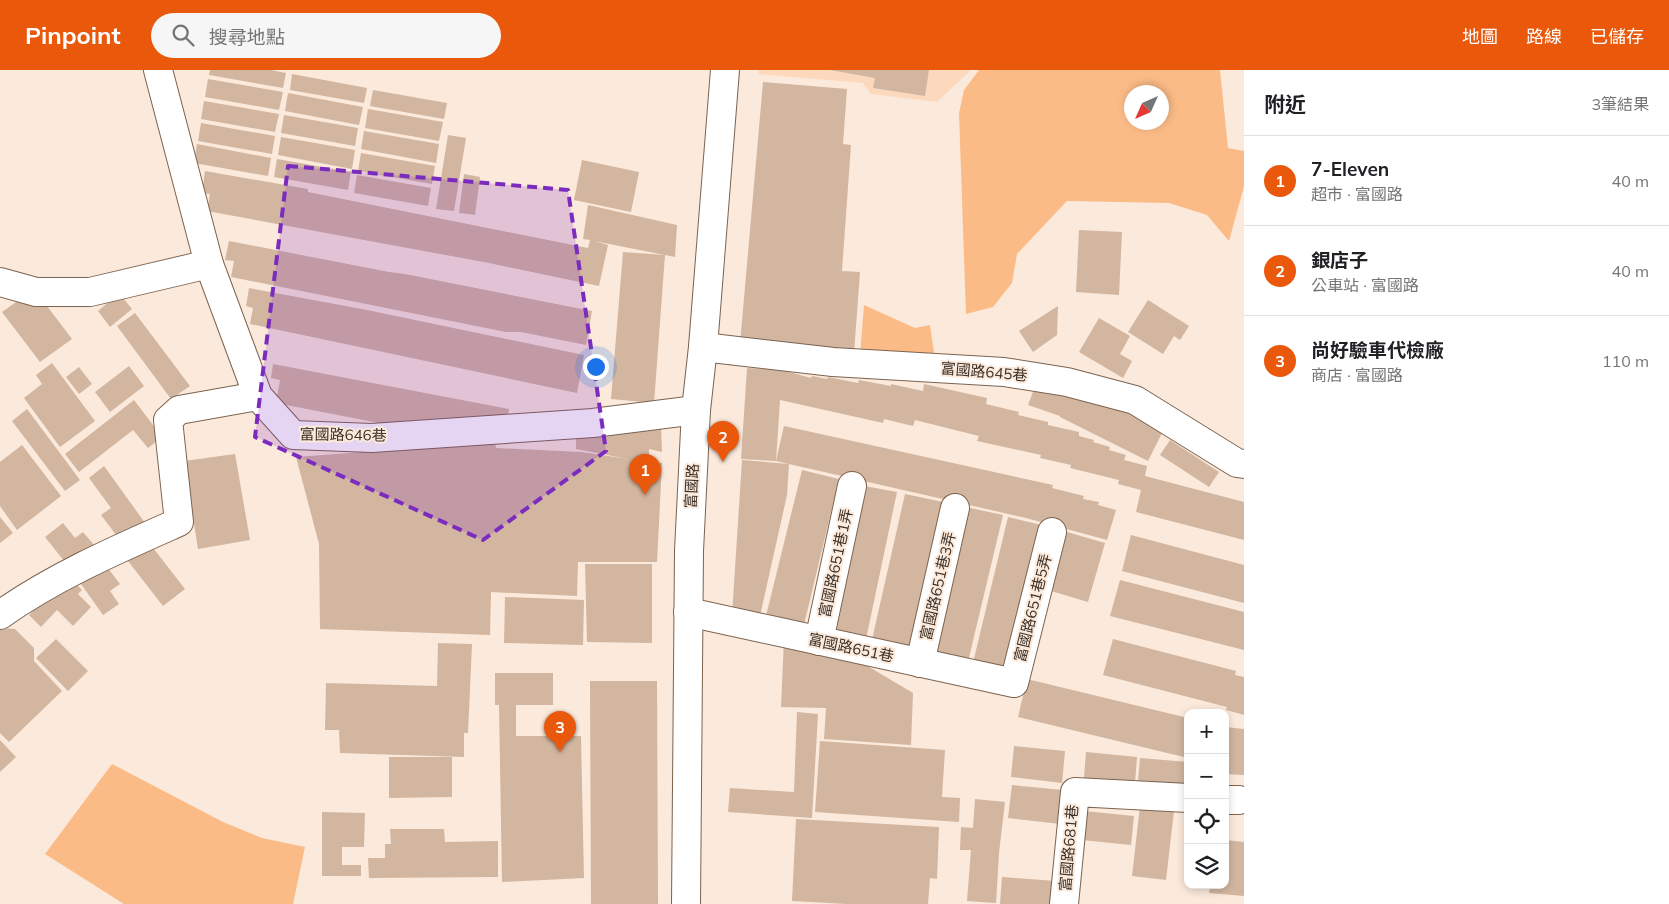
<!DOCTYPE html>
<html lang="zh-TW">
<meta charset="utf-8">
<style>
body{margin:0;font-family:Mulish,"Noto Sans TC",sans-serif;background:#f6f6f6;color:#202124}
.controls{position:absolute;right:15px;bottom:15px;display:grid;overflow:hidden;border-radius:10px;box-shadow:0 2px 8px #0003}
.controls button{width:45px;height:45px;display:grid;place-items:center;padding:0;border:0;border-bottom:1px solid #e0e0e0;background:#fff;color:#202124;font:25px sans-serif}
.compass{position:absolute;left:1124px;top:15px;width:45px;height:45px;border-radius:50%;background:#fff;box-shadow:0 2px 8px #0003;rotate:225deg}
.you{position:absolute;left:595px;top:296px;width:18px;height:18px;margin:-12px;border:4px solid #fff;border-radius:50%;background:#1a73e8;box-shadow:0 0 0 8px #1a73e833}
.badge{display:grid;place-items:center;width:32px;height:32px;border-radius:50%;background:#ea580c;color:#fff;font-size:16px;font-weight:700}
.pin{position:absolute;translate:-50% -41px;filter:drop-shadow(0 1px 2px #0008)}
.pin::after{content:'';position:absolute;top:26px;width:18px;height:15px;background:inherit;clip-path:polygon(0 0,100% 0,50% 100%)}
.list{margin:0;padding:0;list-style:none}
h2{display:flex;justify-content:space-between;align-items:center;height:65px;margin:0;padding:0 20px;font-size:21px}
h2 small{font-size:16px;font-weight:400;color:#757577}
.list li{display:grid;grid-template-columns:32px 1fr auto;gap:15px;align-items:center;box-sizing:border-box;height:90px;padding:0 20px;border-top:1px solid #e0e0e0}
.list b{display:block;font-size:19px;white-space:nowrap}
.list p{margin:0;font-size:16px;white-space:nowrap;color:#757577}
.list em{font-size:16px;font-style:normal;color:#757577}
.icon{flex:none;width:28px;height:28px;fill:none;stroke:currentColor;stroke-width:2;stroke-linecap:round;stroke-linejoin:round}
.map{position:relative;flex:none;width:1244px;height:834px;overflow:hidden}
header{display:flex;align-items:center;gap:30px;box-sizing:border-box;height:70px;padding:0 25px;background:#ea580c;color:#fff}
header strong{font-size:24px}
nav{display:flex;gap:28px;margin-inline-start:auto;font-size:18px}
.search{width:350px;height:45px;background:#f6f6f6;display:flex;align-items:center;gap:12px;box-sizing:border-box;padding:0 18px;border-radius:28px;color:#757577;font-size:19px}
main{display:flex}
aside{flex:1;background:#fff}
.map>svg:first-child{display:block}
</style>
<header>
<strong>Pinpoint</strong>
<div class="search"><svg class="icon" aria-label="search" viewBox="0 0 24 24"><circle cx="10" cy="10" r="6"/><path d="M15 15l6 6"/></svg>搜尋地點</div>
<nav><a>地圖</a><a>路線</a><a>已儲存</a></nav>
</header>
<main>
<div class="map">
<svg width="1244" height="834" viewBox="0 0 1244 834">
<rect width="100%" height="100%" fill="#fbe9db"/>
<!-- built -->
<polygon fill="#fcd9bd" points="758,0 971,0 937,32 871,24 863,13 759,4"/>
<!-- green -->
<g fill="#fbbb87" fill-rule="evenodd">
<path d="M979,0H1220L1228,78L1244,81V116L1229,171L1207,145L1169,133L1067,131L1017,184L1012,213L993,237L966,244L959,43L964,20ZM1132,22H1162V52H1132Z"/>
<polygon points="864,235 915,258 930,255 935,290 860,285"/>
<polygon points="112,694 223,752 262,768 305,777 293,834 124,834 45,784"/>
</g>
<!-- building -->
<g fill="#d2b6a0">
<polygon points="210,0 271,0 286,3 283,18 209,5"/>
<polygon points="830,0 929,0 925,26 873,18 875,8"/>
<polygon points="292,4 367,18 364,33 290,20"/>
<polygon points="208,9 283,22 279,40 205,27"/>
<polygon points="763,12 847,19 843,74 851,75 842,201 860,202 854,283 740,274"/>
<polygon points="373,20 447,33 444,49 370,36"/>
<polygon points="288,23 363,37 359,55 285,41"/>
<polygon points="204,31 279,44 275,62 201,49"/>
<polygon points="368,39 443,52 439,71 365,58"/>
<polygon points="284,45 358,58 355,76 281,63"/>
<polygon points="201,53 275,66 272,84 198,71"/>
<polygon points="364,61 439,74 436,93 361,79"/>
<polygon points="448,65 466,68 454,141 436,139"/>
<polygon points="281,67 355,80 352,99 278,85"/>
<polygon points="197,74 271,88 268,106 194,93"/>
<polygon points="361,83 435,96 432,114 358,101"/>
<polygon points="277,89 351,102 348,120 274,107"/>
<polygon points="582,90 639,102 631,142 574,130"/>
<polygon points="205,101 308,119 308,122 588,178 590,170 583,169 588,135 677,155 675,187 594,171 608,175 599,216 489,193 207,141 210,124 202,123"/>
<polygon points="464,104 480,107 475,145 459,143"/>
<polygon points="357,105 431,118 428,136 354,123"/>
<polygon points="1079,160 1122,162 1119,225 1076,222"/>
<polygon points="229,171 389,202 405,204 592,241 586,275 521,262 506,262 231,207 234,191 225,190"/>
<polygon points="623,182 665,185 654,333 611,329"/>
<polygon points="249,218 367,240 584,285 577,323 250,254 253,238 246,236"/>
<polygon points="119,223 132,239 110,257 98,241"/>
<polygon points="19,230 47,236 72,269 40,292 2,242"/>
<polygon points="1148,230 1189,256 1180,270 1174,266 1163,284 1128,262"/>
<polygon points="1058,236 1057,265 1033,282 1019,261"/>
<polygon points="135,243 190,316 171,329 117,256"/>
<polygon points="1099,248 1130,266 1120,284 1132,291 1123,308 1079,282"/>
<polygon points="52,293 95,351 60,377 24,328 42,314 36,305"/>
<polygon points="273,294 509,339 507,354 394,356 276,333 280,310 271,308"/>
<polygon points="129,296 144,316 110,342 95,322"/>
<polygon points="79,297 92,314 79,324 66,307"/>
<polygon points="747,298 782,300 811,308 812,306 827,309 828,307 858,313 859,310 891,316 891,314 923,321 924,314 987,328 986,334 1019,342 1018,345 1048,352 1048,355 1079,362 1079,366 1094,370 1093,372 1110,377 1109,380 1126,385 1124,390 1147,396 1145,406 1244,432 1244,470 1136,442 1141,420 1118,414 1119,410 1070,398 1071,395 1040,388 1041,385 977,371 979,366 915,350 913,356 884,349 883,353 780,330 776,391 741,389"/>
<polygon points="1036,314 1070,319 1166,355 1148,391 1060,347 1060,346 1028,335"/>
<polygon points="134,330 162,367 148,378 133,360 79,402 65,384"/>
<polygon points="27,339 80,410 65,421 12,351"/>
<polygon points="661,355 662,382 649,379 649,392 662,393 657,492 578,492 577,526 491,522 490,565 320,559 319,474 296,387 495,372 496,378 582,382 628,389 576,379 576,369"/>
<polygon points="784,356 1053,415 1052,418 1084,426 1083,429 1099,432 1098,435 1116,440 1107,470 1026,448 789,394 787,425 760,546 732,545 742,390 789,394 776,391"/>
<polygon points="1170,370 1219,402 1209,417 1160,385"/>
<polygon points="22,375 61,426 17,460 0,436 0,392"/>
<polygon points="235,384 250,470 198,479 184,391"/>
<polygon points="104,396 148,457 120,470 101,445 111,438 89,408"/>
<polygon points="802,400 839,409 803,559 765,550"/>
<polygon points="859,415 897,422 865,574 827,566"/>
<polygon points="905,424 943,432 909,583 871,574"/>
<polygon points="966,437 1003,445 967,596 929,587"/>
<polygon points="0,447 13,463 0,473"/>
<polygon points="1008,447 1046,456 1009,606 972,597"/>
<polygon points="63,453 75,468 83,462 94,475 68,496 45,467"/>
<polygon points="1067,462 1105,473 1088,532 1051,521"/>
<polygon points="1131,465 1244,495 1244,533 1122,501"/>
<polygon points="150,474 185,519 163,536 128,491"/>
<polygon points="101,489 120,514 110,521 119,534 103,545 76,507"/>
<polygon points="585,494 652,494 652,573 587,572"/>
<polygon points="70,508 82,520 78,524 91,537 73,556 57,540 41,557 29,545 61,512"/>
<polygon points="1120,510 1244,542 1244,580 1110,546"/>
<polygon points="505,527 584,530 583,575 504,573"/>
<polygon points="0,558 15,559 34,578 34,591 62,621 9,672 0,663"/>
<polygon points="56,569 88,601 68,621 36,588"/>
<polygon points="784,569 859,591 913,623 911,675 824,669 826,638 781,637"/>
<polygon points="1113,569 1236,601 1235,605 1244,607 1244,645 1226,640 1227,637 1103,605"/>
<polygon points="438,573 472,574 468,663 464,663 464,687 340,683 339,660 325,660 326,613 437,616"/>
<polygon points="495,603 553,603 553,635 516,635 516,666 581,666 584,808 502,812 499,635 495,635"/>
<polygon points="1027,609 1188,648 1188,688 1018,647"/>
<polygon points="590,611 657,611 658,834 591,834"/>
<polygon points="797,642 818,644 812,748 728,742 730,718 794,722"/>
<polygon points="1225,657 1244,659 1244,705 1225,704"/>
<polygon points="0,670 16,687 0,702"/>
<polygon points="820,671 945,680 942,727 960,728 959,752 815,742"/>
<polygon points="1014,676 1065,681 1062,713 1011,707"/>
<polygon points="1086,682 1137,687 1135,713 1084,708"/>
<polygon points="389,687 452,687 452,727 389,728"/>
<polygon points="1140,688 1188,692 1188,716 1138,712"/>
<polygon points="1012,715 1063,720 1060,754 1008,748"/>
<polygon points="975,729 1005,732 999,783 996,833 967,831 971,780 960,780 961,757 973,758"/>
<polygon points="1140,736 1174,741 1166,810 1132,806"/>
<polygon points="1084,741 1134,746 1131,775 1082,770"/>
<polygon points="322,742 365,743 364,777 342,777 342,795 361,795 361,806 322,806"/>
<polygon points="796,749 939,757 937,809 930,808 928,834 847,834 792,831"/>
<polygon points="390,759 444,759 445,772 498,771 498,807 369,808 368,788 385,788 385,774 391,774"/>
<polygon points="1225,770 1244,772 1244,826 1209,823 1210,815 1225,815"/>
<polygon points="1002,807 1055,811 1053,834 1000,834"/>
</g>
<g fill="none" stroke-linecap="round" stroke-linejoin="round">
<!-- minor casing -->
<g stroke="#7c634f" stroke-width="30">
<g id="minor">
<polyline points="158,0 209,194 258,326 293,365 372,368 593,353 696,340"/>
<polyline points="0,212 36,222 90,222 209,194"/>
<polyline points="703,277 833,292 1004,302 1067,312 1135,330 1237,393 1244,394"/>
<polyline points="688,542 1014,613 1052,462"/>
<path d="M0,545C55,506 118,479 179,452L168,350L179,340L258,326"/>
<polyline points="819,571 852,416"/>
<polyline points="920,593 955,438"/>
<polyline points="1225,730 1239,730"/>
<polyline points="686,834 689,481 696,340 703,277 725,0"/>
<polyline points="1064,834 1075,722 1188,728"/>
</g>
</g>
<!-- minor -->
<use href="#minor" stroke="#fff" stroke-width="28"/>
</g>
<!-- marked area -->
<path fill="#7b2cbf" fill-opacity="0.2" stroke="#7b2cbf" stroke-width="4" stroke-dasharray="10 6" stroke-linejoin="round" d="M288,96L568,120L606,381L483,470L255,367Z"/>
<g text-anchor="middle" stroke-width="4" stroke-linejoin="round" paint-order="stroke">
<!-- street labels -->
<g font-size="15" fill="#3c3128" stroke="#fbe9db">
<text transform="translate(984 302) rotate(5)" y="5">富國路645巷</text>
<text transform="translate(343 365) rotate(1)" y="5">富國路646巷</text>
<text transform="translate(692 416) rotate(-87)" y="5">富國路</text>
<text transform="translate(836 493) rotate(-78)" y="5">富國路651巷1弄</text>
<text transform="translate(938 516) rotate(-77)" y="5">富國路651巷3弄</text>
<text transform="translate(1033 538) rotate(-76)" y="5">富國路651巷5弄</text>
<text transform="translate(851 578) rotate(12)" y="5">富國路651巷</text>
<text transform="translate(1069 778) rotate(-85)" y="5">富國路681巷</text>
</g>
</g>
</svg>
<div class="controls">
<button>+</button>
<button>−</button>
<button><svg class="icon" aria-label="locate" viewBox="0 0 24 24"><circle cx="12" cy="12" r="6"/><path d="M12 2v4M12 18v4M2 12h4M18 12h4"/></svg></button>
<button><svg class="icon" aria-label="layers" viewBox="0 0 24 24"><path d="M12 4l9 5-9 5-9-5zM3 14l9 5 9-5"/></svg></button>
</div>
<svg class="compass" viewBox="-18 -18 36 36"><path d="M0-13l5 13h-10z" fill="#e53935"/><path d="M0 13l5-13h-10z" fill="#757577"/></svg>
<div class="you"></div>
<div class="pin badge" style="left:645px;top:425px">1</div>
<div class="pin badge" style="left:723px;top:392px">2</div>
<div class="pin badge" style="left:560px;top:682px">3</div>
</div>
<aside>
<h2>附近<small>3筆結果</small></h2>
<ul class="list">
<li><span class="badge">1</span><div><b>7-Eleven</b><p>超市 · 富國路</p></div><em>40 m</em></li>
<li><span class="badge">2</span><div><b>銀店子</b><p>公車站 · 富國路</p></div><em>40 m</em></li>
<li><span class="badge">3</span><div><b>尚好驗車代檢廠</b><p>商店 · 富國路</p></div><em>110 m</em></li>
</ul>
</aside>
</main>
